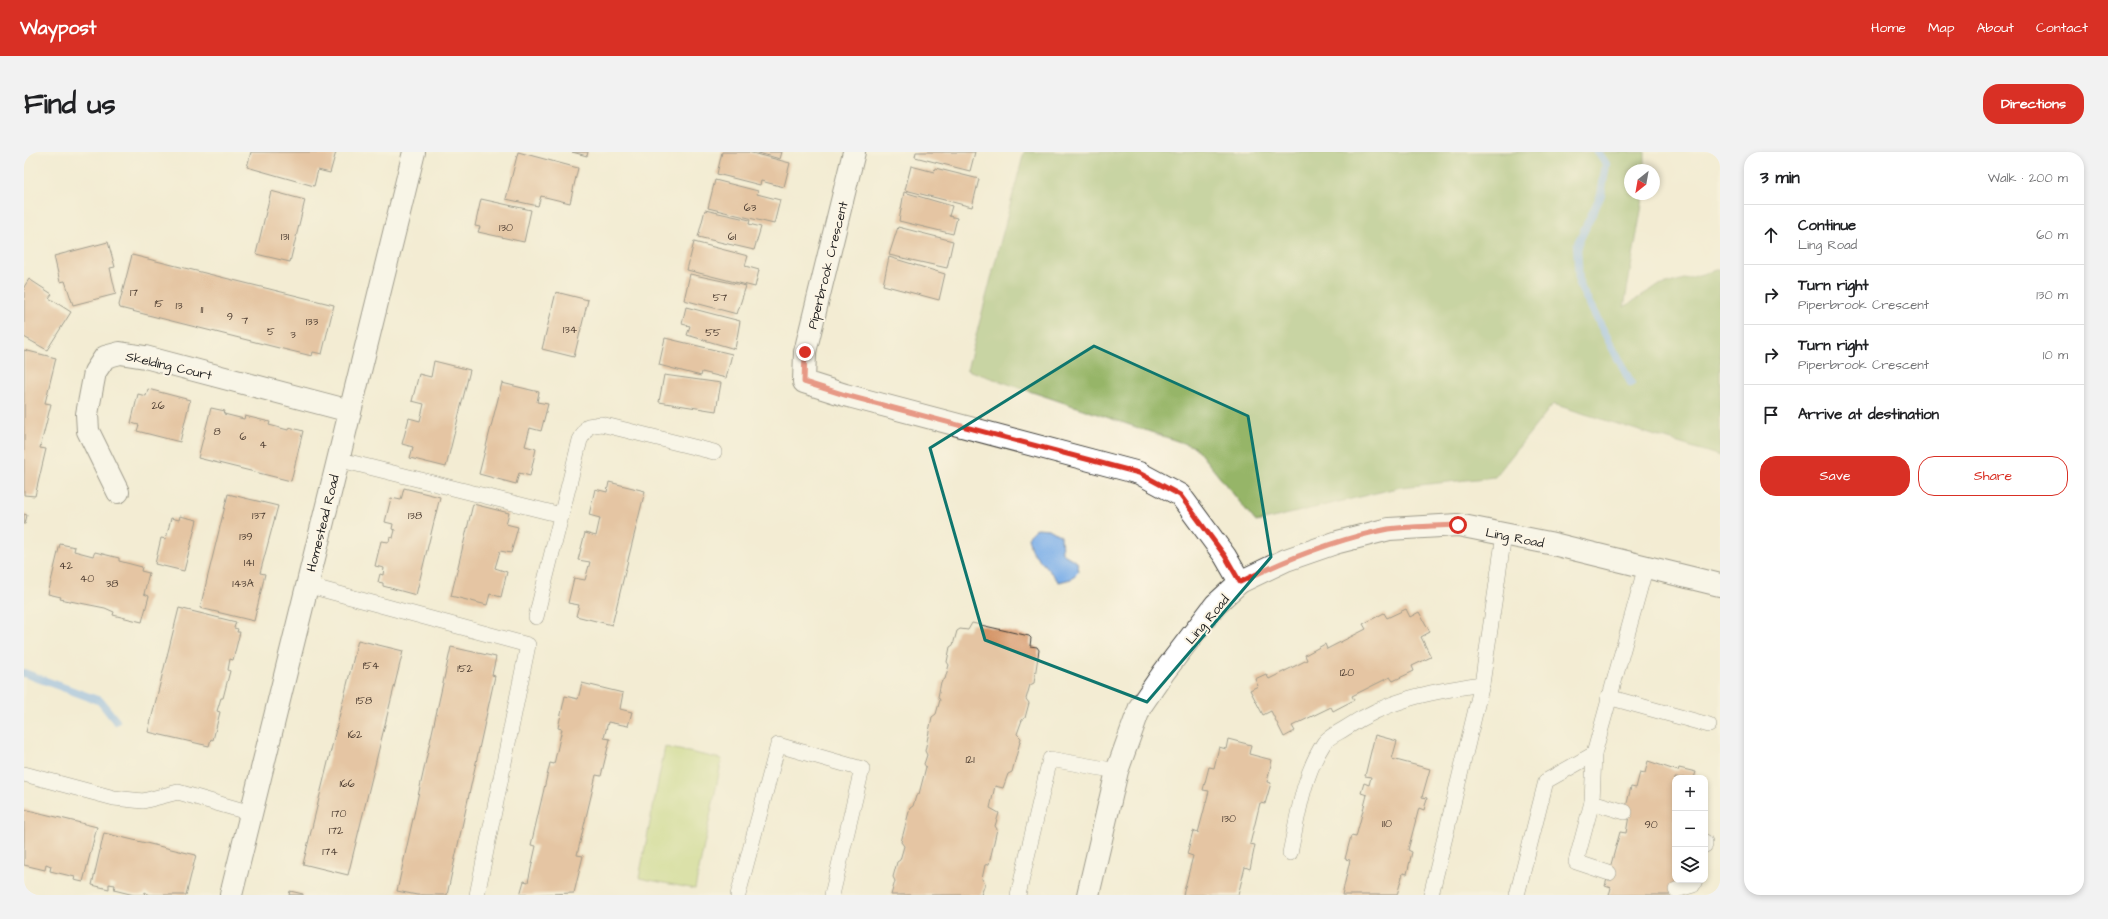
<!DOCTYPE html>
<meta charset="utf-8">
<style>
body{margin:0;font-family:"Architects Daughter",sans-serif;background:#f2f2f2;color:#202124}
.controls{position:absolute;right:12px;bottom:12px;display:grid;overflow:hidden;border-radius:8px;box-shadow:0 2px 6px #0003}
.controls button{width:36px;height:36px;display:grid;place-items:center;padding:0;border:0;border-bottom:1px solid #e0e0e0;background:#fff;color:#202124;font:20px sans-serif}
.compass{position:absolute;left:1600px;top:12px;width:36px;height:36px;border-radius:50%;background:#fff;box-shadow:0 2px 6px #0003;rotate:211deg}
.stop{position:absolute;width:12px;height:12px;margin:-9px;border:3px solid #d93025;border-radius:50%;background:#fff}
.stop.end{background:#d93025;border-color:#fff;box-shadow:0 1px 4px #0008}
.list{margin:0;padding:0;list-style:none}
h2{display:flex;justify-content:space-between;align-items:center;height:52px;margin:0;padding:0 16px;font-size:17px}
h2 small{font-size:13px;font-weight:400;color:#757577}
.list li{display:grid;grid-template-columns:26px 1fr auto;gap:12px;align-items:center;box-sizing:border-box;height:60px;padding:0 16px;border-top:1px solid #e0e0e0}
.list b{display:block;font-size:15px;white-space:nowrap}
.list p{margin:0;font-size:13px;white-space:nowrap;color:#757577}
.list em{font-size:13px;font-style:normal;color:#757577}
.actions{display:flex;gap:8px;padding:12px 16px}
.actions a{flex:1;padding:9px 0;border:1px solid #d93025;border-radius:16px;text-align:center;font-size:14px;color:#d93025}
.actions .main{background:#d93025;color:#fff}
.icon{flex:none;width:22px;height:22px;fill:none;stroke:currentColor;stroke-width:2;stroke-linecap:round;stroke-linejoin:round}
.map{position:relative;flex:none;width:1696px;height:743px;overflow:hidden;border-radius:16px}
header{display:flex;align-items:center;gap:24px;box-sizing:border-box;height:56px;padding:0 20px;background:#d93025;color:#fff}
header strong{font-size:19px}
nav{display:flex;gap:22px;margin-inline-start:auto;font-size:14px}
.intro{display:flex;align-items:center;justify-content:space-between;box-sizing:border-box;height:96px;padding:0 24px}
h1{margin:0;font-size:28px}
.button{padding:10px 18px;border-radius:16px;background:#d93025;color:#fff;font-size:14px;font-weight:700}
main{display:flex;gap:24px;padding:0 24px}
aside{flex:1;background:#fff;border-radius:16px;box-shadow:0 2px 6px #0003}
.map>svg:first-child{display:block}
</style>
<header>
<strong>Waypost</strong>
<nav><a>Home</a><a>Map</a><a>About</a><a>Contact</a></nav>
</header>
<div class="intro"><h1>Find us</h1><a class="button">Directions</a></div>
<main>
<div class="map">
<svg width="1696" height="743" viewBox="0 0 1696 743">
<rect width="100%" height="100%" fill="#fcf5e5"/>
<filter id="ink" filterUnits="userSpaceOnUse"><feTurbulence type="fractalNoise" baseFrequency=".025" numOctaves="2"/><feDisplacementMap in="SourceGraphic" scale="8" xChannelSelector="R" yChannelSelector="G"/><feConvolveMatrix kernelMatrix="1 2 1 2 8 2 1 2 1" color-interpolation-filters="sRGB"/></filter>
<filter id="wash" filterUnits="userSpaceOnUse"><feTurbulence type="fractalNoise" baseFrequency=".012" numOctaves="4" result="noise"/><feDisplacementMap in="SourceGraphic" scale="16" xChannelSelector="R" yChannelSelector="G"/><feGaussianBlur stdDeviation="0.9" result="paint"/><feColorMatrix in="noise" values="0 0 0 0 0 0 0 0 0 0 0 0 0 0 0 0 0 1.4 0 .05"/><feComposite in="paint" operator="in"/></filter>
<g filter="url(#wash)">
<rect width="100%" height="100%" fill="#f3ecd3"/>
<!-- green -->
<polygon fill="#bed376" stroke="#6d7849" points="641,595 698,607 671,737 615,726"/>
<!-- forest -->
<polygon fill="#96b567" stroke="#596842" points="1000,0 1621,0 1621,18 1606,18 1606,42 1620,42 1600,155 1631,135 1696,117 1696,304 1529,252 1471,325 1377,335 1232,370 1171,295 943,218"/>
<!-- water -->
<polygon fill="#7cafe9" stroke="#4c6682" points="1013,376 1025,377 1037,384 1038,401 1053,410 1055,419 1047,427 1035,430 1007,398 1004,385"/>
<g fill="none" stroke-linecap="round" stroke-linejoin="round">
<!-- stream -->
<g stroke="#7cafe9" stroke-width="8">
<polyline points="1574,0 1582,12 1577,43 1553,93 1555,132 1607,231"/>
<polyline points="0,521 76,549 92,569"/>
</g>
</g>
<g id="blocks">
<!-- building -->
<g fill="#d59669">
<polygon points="227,0 312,0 306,21 294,18 290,34 223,15"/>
<polygon points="494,0 554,16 546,51 517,44 514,54 482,47"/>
<polygon points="548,0 564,0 563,4"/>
<polygon points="698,0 724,0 766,11 760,35 737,29 736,33 693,22"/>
<polygon points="731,0 758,0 756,7"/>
<polygon points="892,0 951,0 946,19 891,5"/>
<polygon points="887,14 910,20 911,16 955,27 948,55 881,38"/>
<polygon points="691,28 734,39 733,42 756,48 750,72 684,56"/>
<polygon points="247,39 281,48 266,110 232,102"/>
<polygon points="880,40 928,54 925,64 933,66 929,82 875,69"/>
<polygon points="457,47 507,58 500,90 454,80 456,75 451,74"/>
<polygon points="681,58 726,68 725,72 737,75 730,98 674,85"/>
<polygon points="874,75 929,89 923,116 865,103"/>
<polygon points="84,90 91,115 86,116 92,142 49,153 41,129 36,130 30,104"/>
<polygon points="670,90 724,104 721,114 735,118 731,135 663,118"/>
<polygon points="108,103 310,153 298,202 289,200 288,204 259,197 96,156 95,153"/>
<polygon points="865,105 921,122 915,148 859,133"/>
<polygon points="666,122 722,134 713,162 660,148"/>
<polygon points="5,127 28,142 25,146 47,160 23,198 0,185 0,135"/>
<polygon points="532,140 564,148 550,205 518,197"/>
<polygon points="662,155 716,169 711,197 663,183 666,174 658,172"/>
<polygon points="641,186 708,202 702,226 678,220 677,224 635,213"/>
<polygon points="0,198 32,206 21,251 27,252 16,296 22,297 11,344 0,343"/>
<polygon points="410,209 446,218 422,315 386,306 389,295 378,292 385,266 396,269 400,252 388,249 395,222 407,225"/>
<polygon points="640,223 697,231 692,259 635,250"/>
<polygon points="478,231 515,240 513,250 524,252 517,279 506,276 501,294 512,297 506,324 495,321 492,332 455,322"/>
<polygon points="124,237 166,248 156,290 113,279 115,273 107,271 114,242 122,244"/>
<polygon points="187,256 201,259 200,262 220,267 221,264 246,270 245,273 264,278 265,275 279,279 267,329 174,306"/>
<polygon points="585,330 621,339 588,473 552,464 555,453 544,451 550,426 561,428 566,410 554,408 561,381 572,384 576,366 565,363 571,337 583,340"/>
<polygon points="380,336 416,345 392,443 359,434 359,431 354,430 356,422 359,423 360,416 351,414 357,389 365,390 366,385 369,386 371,378 368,377 369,372 361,370 367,346 377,348"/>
<polygon points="204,342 254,354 236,421 241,422 230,469 176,456"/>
<polygon points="449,352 485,361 482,372 494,375 487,401 476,399 471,416 483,420 477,445 466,442 463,453 427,444"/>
<polygon points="0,362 3,363 1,372 0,372"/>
<polygon points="156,364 173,368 160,419 131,412 137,386 142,387 147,366 155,368"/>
<polygon points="36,392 51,395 50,399 69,404 71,400 95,406 95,409 118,415 117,419 125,421 120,442 125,444 118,470 89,463 90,460 81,456 36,447 37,445 24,442"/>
<polygon points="155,456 212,470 210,476 214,477 213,480 216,480 209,508 206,507 204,518 206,519 199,546 197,546 193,559 196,560 189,588 187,587 185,594 124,580"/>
<polygon points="1382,457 1386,465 1395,460 1406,480 1397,485 1407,505 1388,514 1390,519 1369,529 1366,525 1328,544 1330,548 1309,559 1307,555 1268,574 1271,579 1260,585 1247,559 1239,563 1226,538 1234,534 1231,527 1242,522 1245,527 1283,508 1281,503 1301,492 1303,497 1342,477 1339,472 1360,461 1363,466"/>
<polygon points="948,471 1005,484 1007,486 1006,494 1013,495 1015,498 1010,531 1006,533 1002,547 1005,551 1001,566 998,568 993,582 997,586 988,620 984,622 979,636 971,634 966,656 975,661 971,674 973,677 965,712 961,713 958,727 961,732 957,743 867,743 871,729 869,725 873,710 876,708 880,694 877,690 886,656 889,654 892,644 895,642 902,615 900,612 903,603 901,599 908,565 912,562 916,548 914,545 917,530 921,527 925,513 923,510 926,495 929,493 933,479 936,477 944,478"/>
<polygon points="334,488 379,499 324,723 279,712"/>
<polygon points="427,495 472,505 468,523 471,524 423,743 393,743 373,739"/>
<polygon points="558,531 599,541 596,557 608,560 604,574 584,570 580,586 586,587 577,624 572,623 553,703 559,704 550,741 496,743 500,729 504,730 512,694 507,693 526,611 530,612 538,577 534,576 541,544 554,547"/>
<polygon points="1351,583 1373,589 1368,607 1406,617 1398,645 1403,646 1400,658 1395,656 1384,698 1388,700 1383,722 1379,721 1373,743 1318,743 1326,708 1321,707 1327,684 1332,685 1343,643 1337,641 1340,631 1345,633 1347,625 1341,624"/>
<polygon points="1204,587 1227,593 1225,602 1248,608 1243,630 1247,631 1241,652 1236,651 1226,692 1231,693 1226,717 1221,715 1214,743 1159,743 1169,704 1163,702 1169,679 1174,681 1185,639 1179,638 1185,615 1190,616 1195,595 1202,597"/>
<polygon points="1624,609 1654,619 1655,616 1672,620 1670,626 1651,626 1651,728 1655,728 1651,743 1585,743 1587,736 1581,734 1596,680 1602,681 1605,664 1600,663 1607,635 1612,636 1616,620 1621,621"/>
<polygon points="0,657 73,675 59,730 50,728 51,725 26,719 27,714 22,712 21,718 0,713"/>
<polygon points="80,681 172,703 162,743 126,743 121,740 120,743 110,743 90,738 91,733 85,732 85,737 68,733"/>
<polygon points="266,739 279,742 279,743 265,743"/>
</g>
</g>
</g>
<g filter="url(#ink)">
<use href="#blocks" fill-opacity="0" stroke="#3c3b37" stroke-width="1"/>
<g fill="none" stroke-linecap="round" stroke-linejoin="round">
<!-- lane casing -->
<g stroke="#3c3b37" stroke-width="16">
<g id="lane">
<polyline points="313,307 537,363"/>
<polyline points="282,433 504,493 453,743"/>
<polyline points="512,465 556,288 564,274 577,272 690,300"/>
<polyline points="1584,545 1685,573"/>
<polyline points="0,622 90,646 119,649 154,640 227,661"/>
<polyline points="1568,650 1570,602 1622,414"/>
<polyline points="1681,690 1681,693"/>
<path d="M1266,701C1274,664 1279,623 1300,591C1304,585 1314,581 1320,577C1365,547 1405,540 1458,532"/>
<polyline points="1585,721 1552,710 1568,650 1601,660"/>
<polyline points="1652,738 1669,733 1671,728"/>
<polyline points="714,743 754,593 838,617 808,743"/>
<polyline points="994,743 1026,607 1093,619"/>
<polyline points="1407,743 1458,532 1480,383"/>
<polyline points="1493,743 1522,629 1570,602"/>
</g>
</g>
<!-- street casing -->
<g stroke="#3c3b37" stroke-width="24">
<g id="street">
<polyline points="830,0 781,200 780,230 821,243 1115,321 1156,343 1201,404 1216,430"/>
<polyline points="94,340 64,279 63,262 71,220 81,205 96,201 121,205 326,259"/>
<polyline points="207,743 390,0"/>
<polyline points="1064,743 1093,619 1116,555 1140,520 1192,452 1216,430 1262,408 1314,390 1365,377 1434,373 1525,391 1696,433"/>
</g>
</g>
<!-- lane -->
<use href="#lane" stroke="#fff" stroke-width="15"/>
<!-- street -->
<use href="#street" stroke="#fff" stroke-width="22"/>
</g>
</g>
<g fill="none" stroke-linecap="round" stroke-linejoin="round" filter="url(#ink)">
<!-- route -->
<path stroke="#d93025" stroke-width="5" d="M781,200L780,230L821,243L1115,321L1156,343L1201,404L1216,430C1263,407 1312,387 1364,377C1387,374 1411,374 1434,373"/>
</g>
<!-- marked area -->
<path d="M0 0H1696V743H0ZM1070,194L1224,264L1247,405L1123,550L961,488L906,296Z" fill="#f3ecd3" fill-opacity=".55" fill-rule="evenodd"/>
<path fill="none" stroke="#0f766e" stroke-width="3" stroke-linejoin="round" d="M1070,194L1224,264L1247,405L1123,550L961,488L906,296Z"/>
<g text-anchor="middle" stroke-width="4" stroke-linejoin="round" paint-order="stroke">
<!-- number labels -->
<g font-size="11" fill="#4a3a2f">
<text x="726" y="59">63</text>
<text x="482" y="79">130</text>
<text x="261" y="88">131</text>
<text x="708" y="88">61</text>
<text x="110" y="144">17</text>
<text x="696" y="149">57</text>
<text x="135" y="155">15</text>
<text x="155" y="157">13</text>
<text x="178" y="161">11</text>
<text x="206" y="168">9</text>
<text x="221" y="172">7</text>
<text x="288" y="173">133</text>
<text x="546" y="181">134</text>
<text x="247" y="183">5</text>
<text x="689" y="184">55</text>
<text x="269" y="186">3</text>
<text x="134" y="257">26</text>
<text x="193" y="283">8</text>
<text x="219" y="288">6</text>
<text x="239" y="296">4</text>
<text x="235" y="367">137</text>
<text x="391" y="367">138</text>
<text x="222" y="388">139</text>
<text x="225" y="414">141</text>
<text x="42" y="417">42</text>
<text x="63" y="430">40</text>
<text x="88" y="435">38</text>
<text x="219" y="435">143A</text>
<text x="347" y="517">154</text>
<text x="441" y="520">152</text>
<text x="1323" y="524">120</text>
<text x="340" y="552">158</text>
<text x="331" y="586">162</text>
<text x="946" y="611">121</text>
<text x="323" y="635">166</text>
<text x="315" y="665">170</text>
<text x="1205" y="670">130</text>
<text x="1363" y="675">110</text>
<text x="1627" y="676">90</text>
<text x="312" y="682">172</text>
<text x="306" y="703">174</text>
</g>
<!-- street labels -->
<g font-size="13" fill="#1c1c1c" stroke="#fcf5e5">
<text transform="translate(803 113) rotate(-76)" y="5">Piperbrook Crescent</text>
<text transform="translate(145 213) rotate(13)" y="5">Skelding Court</text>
<text transform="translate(298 371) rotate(-76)" y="5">Homestead Road</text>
<text transform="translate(1491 385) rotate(11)" y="5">Ling Road</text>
<text transform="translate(1183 467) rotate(-50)" y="5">Ling Road</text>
</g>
</g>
</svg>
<div class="controls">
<button>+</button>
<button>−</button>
<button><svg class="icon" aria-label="layers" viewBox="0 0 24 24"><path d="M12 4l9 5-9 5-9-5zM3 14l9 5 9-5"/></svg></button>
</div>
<svg class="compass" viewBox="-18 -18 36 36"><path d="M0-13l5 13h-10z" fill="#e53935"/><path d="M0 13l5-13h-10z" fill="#757577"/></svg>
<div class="stop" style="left:1434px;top:373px"></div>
<div class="stop end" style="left:781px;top:200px"></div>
</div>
<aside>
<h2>3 min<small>Walk · 200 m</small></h2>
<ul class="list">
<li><svg class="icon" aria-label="ahead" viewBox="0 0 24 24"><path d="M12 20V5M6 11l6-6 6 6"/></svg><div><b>Continue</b><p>Ling Road</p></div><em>60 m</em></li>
<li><svg class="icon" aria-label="right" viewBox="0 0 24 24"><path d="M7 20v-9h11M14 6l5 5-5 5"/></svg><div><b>Turn right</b><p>Piperbrook Crescent</p></div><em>130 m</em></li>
<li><svg class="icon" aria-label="right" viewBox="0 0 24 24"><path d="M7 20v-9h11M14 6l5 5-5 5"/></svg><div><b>Turn right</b><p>Piperbrook Crescent</p></div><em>10 m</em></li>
<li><svg class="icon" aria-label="arrive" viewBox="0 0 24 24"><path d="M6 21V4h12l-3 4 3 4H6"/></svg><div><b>Arrive at destination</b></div></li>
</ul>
<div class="actions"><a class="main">Save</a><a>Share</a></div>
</aside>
</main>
